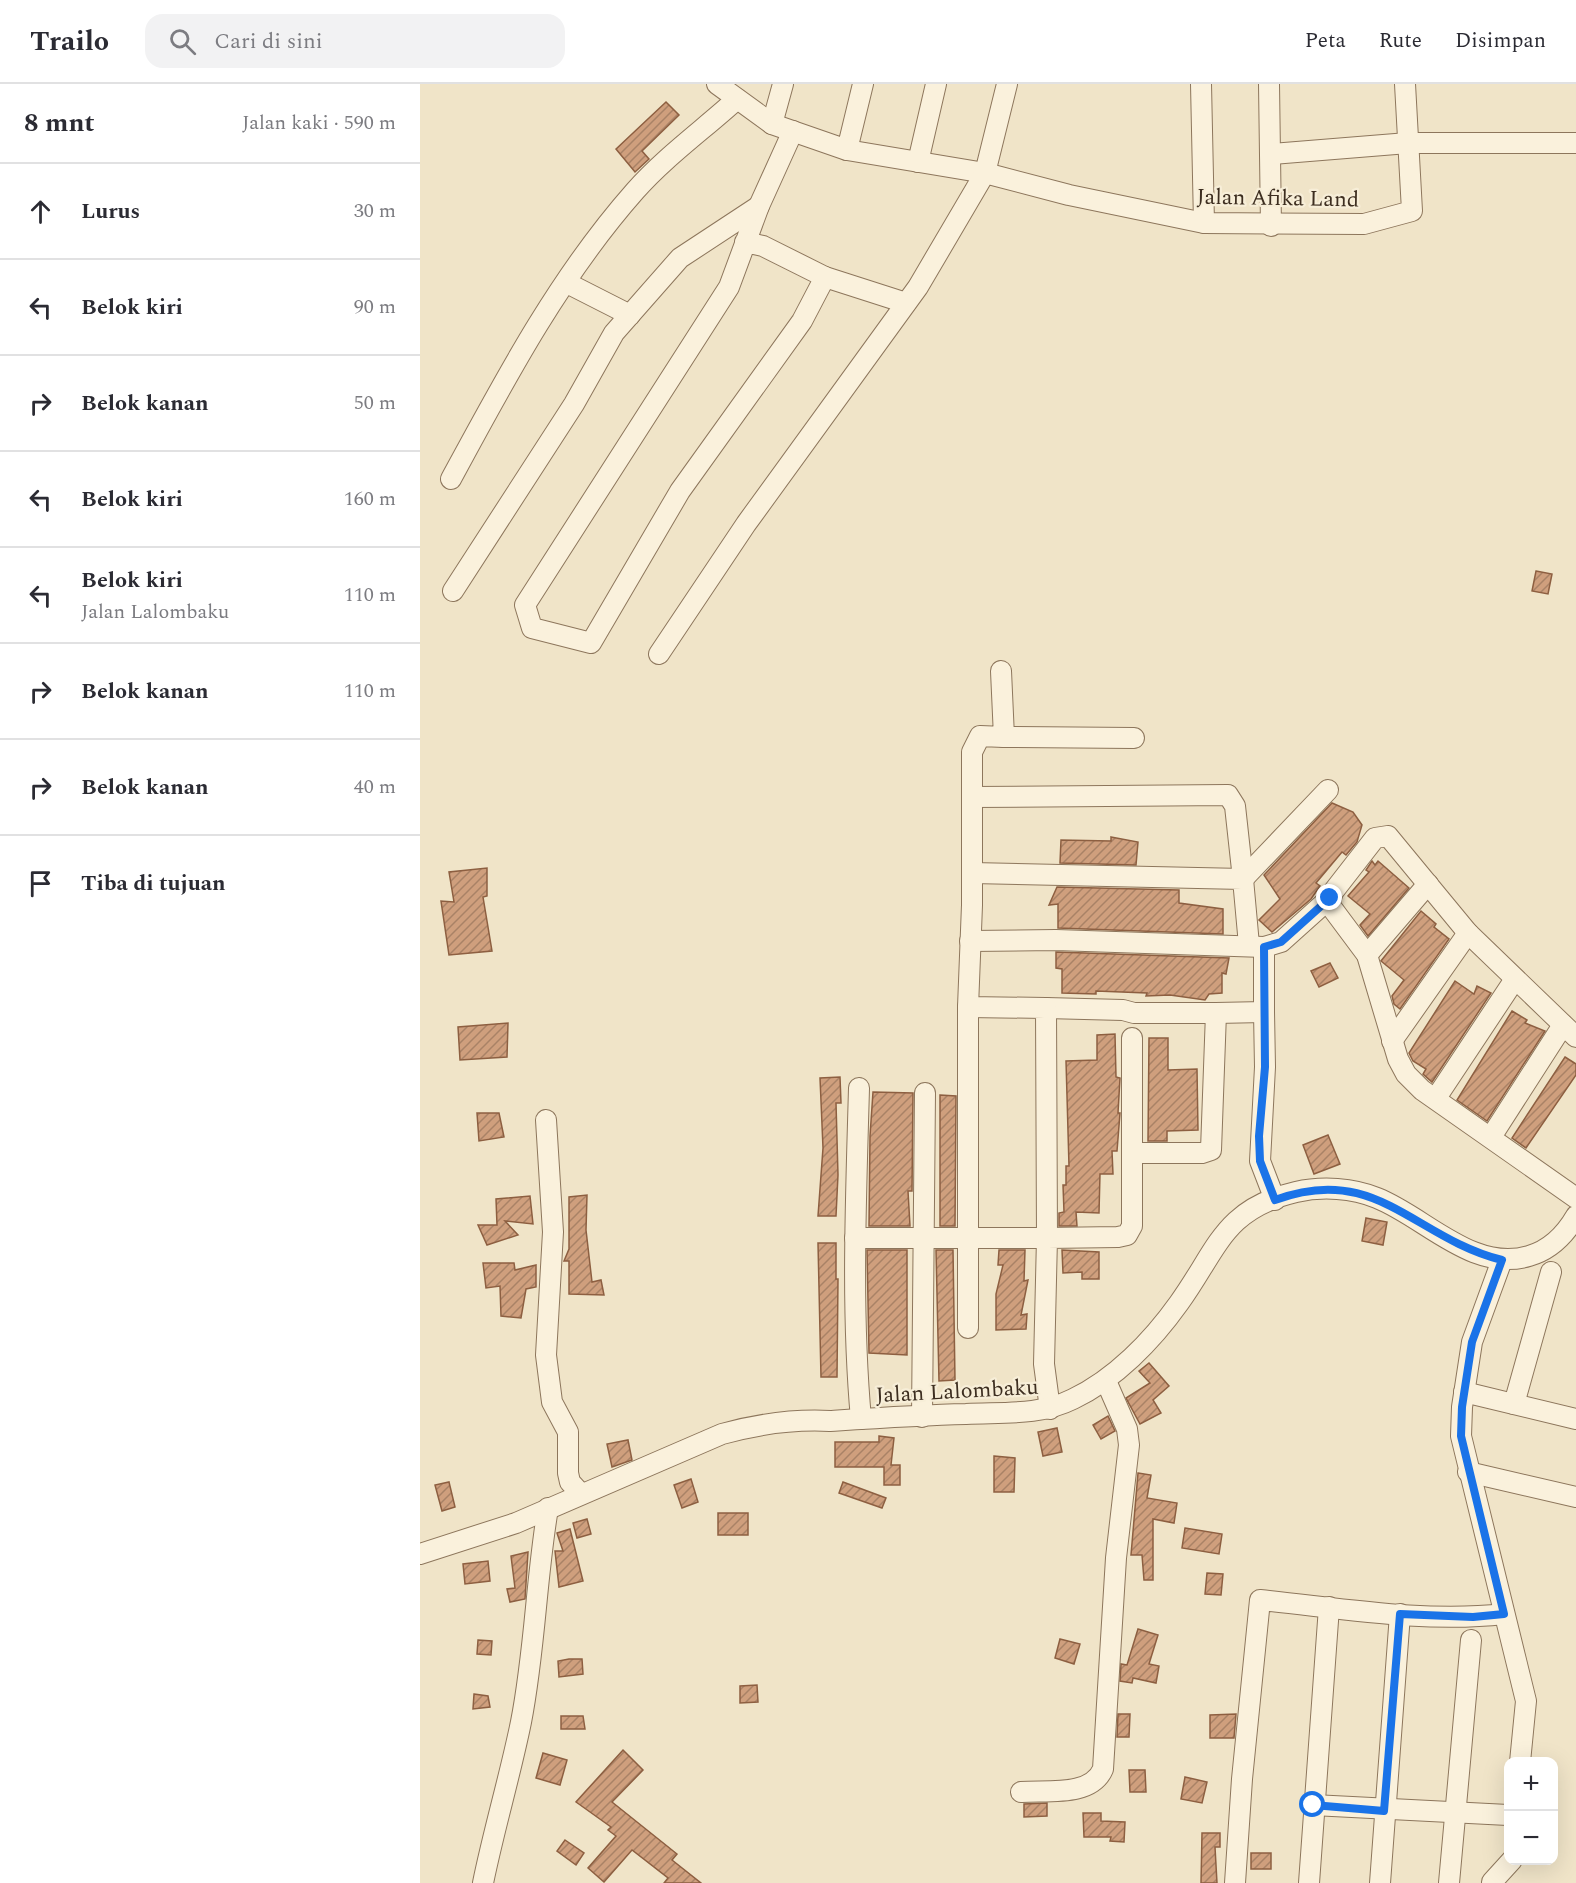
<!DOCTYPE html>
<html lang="id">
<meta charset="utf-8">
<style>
body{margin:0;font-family:Spectral,serif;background:#f2f2f3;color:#2b2b33}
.controls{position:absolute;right:18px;bottom:18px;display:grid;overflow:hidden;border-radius:12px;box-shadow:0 6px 24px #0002}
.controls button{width:54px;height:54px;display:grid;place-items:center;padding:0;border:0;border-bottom:2px solid #e1e1e2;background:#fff;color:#2b2b33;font:30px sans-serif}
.stop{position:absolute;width:18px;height:18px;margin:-14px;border:4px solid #1a73e8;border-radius:50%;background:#fff}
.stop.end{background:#1a73e8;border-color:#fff;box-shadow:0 2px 6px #0008}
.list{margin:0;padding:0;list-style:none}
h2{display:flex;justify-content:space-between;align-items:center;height:78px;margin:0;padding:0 24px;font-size:26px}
h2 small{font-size:20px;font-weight:400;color:#7c7c81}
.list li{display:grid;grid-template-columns:39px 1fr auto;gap:18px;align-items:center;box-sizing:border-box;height:96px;padding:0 24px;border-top:2px solid #e1e1e2}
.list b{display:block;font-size:22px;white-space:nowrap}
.list p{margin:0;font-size:20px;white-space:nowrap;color:#7c7c81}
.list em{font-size:20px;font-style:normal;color:#7c7c81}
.icon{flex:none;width:33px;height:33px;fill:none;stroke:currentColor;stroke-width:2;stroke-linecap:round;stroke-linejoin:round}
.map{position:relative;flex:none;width:1156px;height:1799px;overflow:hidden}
header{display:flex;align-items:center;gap:36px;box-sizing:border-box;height:84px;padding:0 30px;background:#fff;border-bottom:2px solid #e1e1e2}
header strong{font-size:28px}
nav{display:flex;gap:33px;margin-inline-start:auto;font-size:21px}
.search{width:420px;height:54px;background:#f2f2f3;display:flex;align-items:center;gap:15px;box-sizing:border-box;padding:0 21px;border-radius:18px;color:#7c7c81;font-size:22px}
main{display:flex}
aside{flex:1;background:#fff}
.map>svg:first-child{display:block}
</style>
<header>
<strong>Trailo</strong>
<div class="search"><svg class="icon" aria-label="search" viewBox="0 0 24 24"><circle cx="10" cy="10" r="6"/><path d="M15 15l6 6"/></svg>Cari di sini</div>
<nav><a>Peta</a><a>Rute</a><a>Disimpan</a></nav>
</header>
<main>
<aside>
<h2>8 mnt<small>Jalan kaki · 590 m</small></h2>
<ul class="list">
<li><svg class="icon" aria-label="ahead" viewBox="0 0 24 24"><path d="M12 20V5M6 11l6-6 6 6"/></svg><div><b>Lurus</b></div><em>30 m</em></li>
<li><svg class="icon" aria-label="left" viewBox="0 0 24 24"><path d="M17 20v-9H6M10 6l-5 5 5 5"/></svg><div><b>Belok kiri</b></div><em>90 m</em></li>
<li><svg class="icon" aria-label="right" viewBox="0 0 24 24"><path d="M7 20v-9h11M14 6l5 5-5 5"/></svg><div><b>Belok kanan</b></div><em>50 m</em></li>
<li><svg class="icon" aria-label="left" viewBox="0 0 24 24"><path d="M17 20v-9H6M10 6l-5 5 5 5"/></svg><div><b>Belok kiri</b></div><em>160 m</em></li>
<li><svg class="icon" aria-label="left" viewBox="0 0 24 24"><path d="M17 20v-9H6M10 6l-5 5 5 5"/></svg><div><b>Belok kiri</b><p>Jalan Lalombaku</p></div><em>110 m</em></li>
<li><svg class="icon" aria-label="right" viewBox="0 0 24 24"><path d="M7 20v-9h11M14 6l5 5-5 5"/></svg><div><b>Belok kanan</b></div><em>110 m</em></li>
<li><svg class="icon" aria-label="right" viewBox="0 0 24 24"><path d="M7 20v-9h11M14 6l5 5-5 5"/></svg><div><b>Belok kanan</b></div><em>40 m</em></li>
<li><svg class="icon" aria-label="arrive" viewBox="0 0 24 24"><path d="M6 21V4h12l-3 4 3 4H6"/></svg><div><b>Tiba di tujuan</b></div></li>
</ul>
</aside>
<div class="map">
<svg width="1156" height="1799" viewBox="0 0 1156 1799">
<defs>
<pattern id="building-hatch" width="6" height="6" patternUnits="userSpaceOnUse" patternTransform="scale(1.5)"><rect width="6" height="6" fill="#cf9f7d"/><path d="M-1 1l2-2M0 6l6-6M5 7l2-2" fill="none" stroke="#a98266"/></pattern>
</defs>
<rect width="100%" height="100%" fill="#f0e4c8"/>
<!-- building -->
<g fill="url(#building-hatch)" stroke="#8d5f41" stroke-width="1.5">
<polygon points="246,18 259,31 222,67 229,75 215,88 196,65"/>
<polygon points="1116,487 1132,490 1128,510 1112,507"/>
<polygon points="912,719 933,728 942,741 937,758 926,771 922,768 896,799 900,802 891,815 852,848 839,836 860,815 844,791"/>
<polygon points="691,753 718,758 716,781 640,779 641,756 691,757"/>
<polygon points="952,777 955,781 958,777 989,804 948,852 940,841 950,830 928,812 949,788 946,786"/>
<polygon points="67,784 67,812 63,813 72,867 29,871 21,817 34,818 29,788"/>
<polygon points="637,803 759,806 759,819 803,825 803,850 638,844 638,820 629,821"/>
<polygon points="1001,827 1016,840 1014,843 1029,855 980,925 974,920 972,912 984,896 961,877"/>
<polygon points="636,868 809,874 806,890 802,889 802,909 789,910 785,916 750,911 726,912 727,909 676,907 676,910 642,909 642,885 636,884"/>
<polygon points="910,879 918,894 899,903 891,887"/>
<polygon points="1035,897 1054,910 1057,902 1071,909 1012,998 1003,990 1006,985 993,977 989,969"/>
<polygon points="1092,927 1107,936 1105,939 1125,947 1067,1037 1037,1016"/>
<polygon points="88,939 87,973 40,976 38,943"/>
<polygon points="695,950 696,993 700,994 698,1029 700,1029 697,1067 692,1067 693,1090 680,1090 679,1129 656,1128 657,1142 639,1142 639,1129 644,1128 643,1101 646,1101 646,1082 649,1082 646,977 677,976 677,951"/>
<polygon points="729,954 748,954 748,986 777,985 778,1046 747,1047 747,1057 728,1057"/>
<polygon points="1145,973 1156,980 1156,991 1106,1064 1092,1054"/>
<polygon points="420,993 421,1019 416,1019 418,1091 416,1132 398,1132 403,1064 400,994"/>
<polygon points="453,1008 493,1009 492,1107 488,1107 490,1142 449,1142 450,1052"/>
<polygon points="520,1011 536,1012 535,1142 520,1142"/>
<polygon points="57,1029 79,1029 84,1053 59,1057"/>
<polygon points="908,1051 920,1080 894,1090 883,1061"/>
<polygon points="167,1111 166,1146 172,1198 181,1196 184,1211 149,1210 149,1177 144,1177 149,1165 149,1113"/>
<polygon points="110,1112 113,1140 85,1137 98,1151 67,1161 58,1141 77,1141 76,1115"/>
<polygon points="946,1134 967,1138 963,1161 942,1157"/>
<polygon points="398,1159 416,1159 416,1195 418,1195 417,1293 401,1293"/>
<polygon points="447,1166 487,1166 487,1271 449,1269"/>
<polygon points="516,1166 533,1166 535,1296 519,1297"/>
<polygon points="579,1166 605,1166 604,1197 608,1196 601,1231 607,1230 606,1245 576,1246 576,1210 583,1181 578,1181"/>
<polygon points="642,1166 679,1168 679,1195 662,1195 662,1188 643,1189"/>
<polygon points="63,1179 94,1179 95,1186 116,1181 116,1203 106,1205 101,1234 81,1232 80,1202 66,1204"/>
<polygon points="729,1279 749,1302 733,1316 741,1329 720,1340 706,1314 730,1299 719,1287"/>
<polygon points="688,1332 695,1347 681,1355 673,1341"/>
<polygon points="637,1344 642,1368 623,1372 618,1348"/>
<polygon points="459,1352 474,1354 471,1381 480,1381 480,1401 464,1401 464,1383 415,1383 415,1358 459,1358"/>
<polygon points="208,1356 212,1376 192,1383 187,1360"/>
<polygon points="574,1372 595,1374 594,1408 574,1408"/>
<polygon points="718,1389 731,1391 727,1414 757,1419 754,1439 733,1435 733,1496 724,1496 722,1471 711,1471"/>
<polygon points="271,1395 278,1418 262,1424 254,1401"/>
<polygon points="29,1398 35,1423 22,1427 15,1401"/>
<polygon points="423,1398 466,1414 462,1424 419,1409"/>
<rect x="298" y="1429" width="30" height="22"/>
<polygon points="167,1435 171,1450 157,1454 153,1439"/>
<polygon points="765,1444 802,1450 799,1470 762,1464"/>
<polygon points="150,1445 163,1497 139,1503 135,1467 143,1467 137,1449"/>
<polygon points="108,1468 105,1515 90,1518 87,1505 95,1504 91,1472"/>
<polygon points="68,1477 70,1497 45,1500 43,1480"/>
<polygon points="787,1489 803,1490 801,1511 785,1510"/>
<polygon points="718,1545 738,1551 729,1580 739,1582 736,1599 713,1594 712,1599 700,1597 701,1580 707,1581"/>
<polygon points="640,1555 660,1560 654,1580 635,1574"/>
<polygon points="58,1556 72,1557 71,1571 57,1570"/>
<polygon points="149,1575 162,1575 163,1590 139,1593 138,1577"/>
<polygon points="337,1601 338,1618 320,1619 320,1602"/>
<polygon points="54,1610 68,1612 70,1623 53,1625"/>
<polygon points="698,1630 710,1630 709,1653 697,1653"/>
<polygon points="816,1630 814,1654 790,1654 790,1631"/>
<polygon points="141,1632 163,1632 165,1645 141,1645"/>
<polygon points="203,1666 223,1686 192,1718 257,1770 252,1776 281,1799 244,1799 248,1794 212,1766 184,1798 168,1784 196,1752 188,1746 191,1743 156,1718"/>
<polygon points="123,1669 147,1676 140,1701 116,1694"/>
<polygon points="709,1686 725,1686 726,1708 710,1708"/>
<polygon points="765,1693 787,1698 782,1719 761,1715"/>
<polygon points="627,1719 627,1732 604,1733 604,1720"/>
<polygon points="663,1729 681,1729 681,1737 705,1738 704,1758 690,1757 691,1753 664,1753"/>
<polygon points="782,1749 800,1749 800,1763 795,1763 797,1799 781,1799"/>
<polygon points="145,1756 164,1769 156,1781 137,1767"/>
<rect x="831" y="1769" width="20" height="16"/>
</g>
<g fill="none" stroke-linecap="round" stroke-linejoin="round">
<!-- minor casing -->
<g stroke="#8d765c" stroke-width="22">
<g id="minor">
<polyline points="297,0 352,40 427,66 443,0"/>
<polyline points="781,0 784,139"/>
<polyline points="849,0 851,142"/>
<polyline points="352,40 363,0"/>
<polyline points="427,66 565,89 587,0"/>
<polyline points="852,70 988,59 1156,59"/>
<polyline points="498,78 516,0"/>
<polyline points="325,158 343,162 405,193 382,237 260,407 171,559 112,544 105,521 309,203 339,122 373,47"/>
<polyline points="405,193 486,219"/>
<polyline points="147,199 210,231"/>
<path d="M31,395C85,295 139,193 215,107C245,73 284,45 317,15"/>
<polyline points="33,507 154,320 194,249 260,174 339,122"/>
<polyline points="239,570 326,440 498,203 565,89 649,111 784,139 944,140 992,127 985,0"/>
<polyline points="584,653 714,654"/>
<polyline points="552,713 808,711 815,722 823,795"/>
<polyline points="552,789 823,795 829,861"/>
<polyline points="823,795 908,706"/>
<polyline points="550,857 636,856 844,863 861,858 910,814"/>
<polyline points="947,871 1008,800"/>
<polyline points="548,923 548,1244"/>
<polyline points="626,924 703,926 714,929 796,929 791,1066 782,1069 713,1069"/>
<polyline points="844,928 845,983 840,1077 855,1116"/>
<polyline points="796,929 844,928 844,863"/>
<polyline points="1156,953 1048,849 968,752 955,754 913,808 909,820 947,871 978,975 986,990 1002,1006 1156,1114"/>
<polyline points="972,957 1048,849"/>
<path d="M439,1004C436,1114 431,1225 441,1335"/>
<polyline points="1016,1014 1095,895"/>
<polyline points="126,1036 133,1148 126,1271 132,1318 148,1348 148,1389 150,1398 161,1410"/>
<polyline points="1071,1053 1143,941"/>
<polyline points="435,1154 627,1154 626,924 548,923 552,821 552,668 560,652 584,653 581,587"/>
<polyline points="1082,1176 1052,1258 1042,1323 1041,1352 1106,1617 1100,1678"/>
<polyline points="1044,1308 1156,1335"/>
<polyline points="1094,1320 1131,1188"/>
<polyline points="630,1325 624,1280 627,1154 698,1153 707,1151 712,1142 712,954"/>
<polyline points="502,1333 505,1009"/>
<polyline points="1048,1388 1156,1413"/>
<path d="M0,1470L96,1439L302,1350C338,1340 372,1335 410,1337C456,1334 501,1331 546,1330C583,1328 619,1332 653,1315C695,1295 732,1257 759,1219C798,1165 803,1125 876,1108C902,1102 933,1104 957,1114C1005,1133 1053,1189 1109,1172C1130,1166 1145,1151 1156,1132"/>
<path d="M601,1708C628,1706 671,1713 683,1685L696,1474L709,1361L707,1345L686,1297"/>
<polyline points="893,1721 1088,1731"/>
<polyline points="1072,1798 1092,1776"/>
<path d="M63,1799C74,1745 90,1692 101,1638C115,1567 116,1495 128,1424"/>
<path d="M815,1799L822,1695L840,1516C920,1524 1004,1539 1084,1530"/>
<polyline points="889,1799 909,1523"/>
<polyline points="960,1799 980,1530"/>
<polyline points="1029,1799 1051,1556"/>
</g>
</g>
<!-- minor -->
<use href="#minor" stroke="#faf1dc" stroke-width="20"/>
</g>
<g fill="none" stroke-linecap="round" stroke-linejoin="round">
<!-- route -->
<path stroke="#1a73e8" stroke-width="8" d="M893,1721L964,1727L980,1530L1053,1533L1084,1530L1041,1352L1042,1323L1052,1258L1082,1176C994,1154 956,1078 855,1116L840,1077L839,1052L845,983L844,863L861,858L910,814"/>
</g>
<g text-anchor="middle" stroke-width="4.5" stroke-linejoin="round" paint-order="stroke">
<!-- street labels -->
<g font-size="22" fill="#3d2e20" stroke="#f7eed8">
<text transform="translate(858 113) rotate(1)" y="8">Jalan Afika Land</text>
<text transform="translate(537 1306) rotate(-3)" y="8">Jalan Lalombaku</text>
</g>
</g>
</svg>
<div class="controls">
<button>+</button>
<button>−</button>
</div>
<div class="stop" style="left:893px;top:1721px"></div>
<div class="stop end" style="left:910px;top:814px"></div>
</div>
</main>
